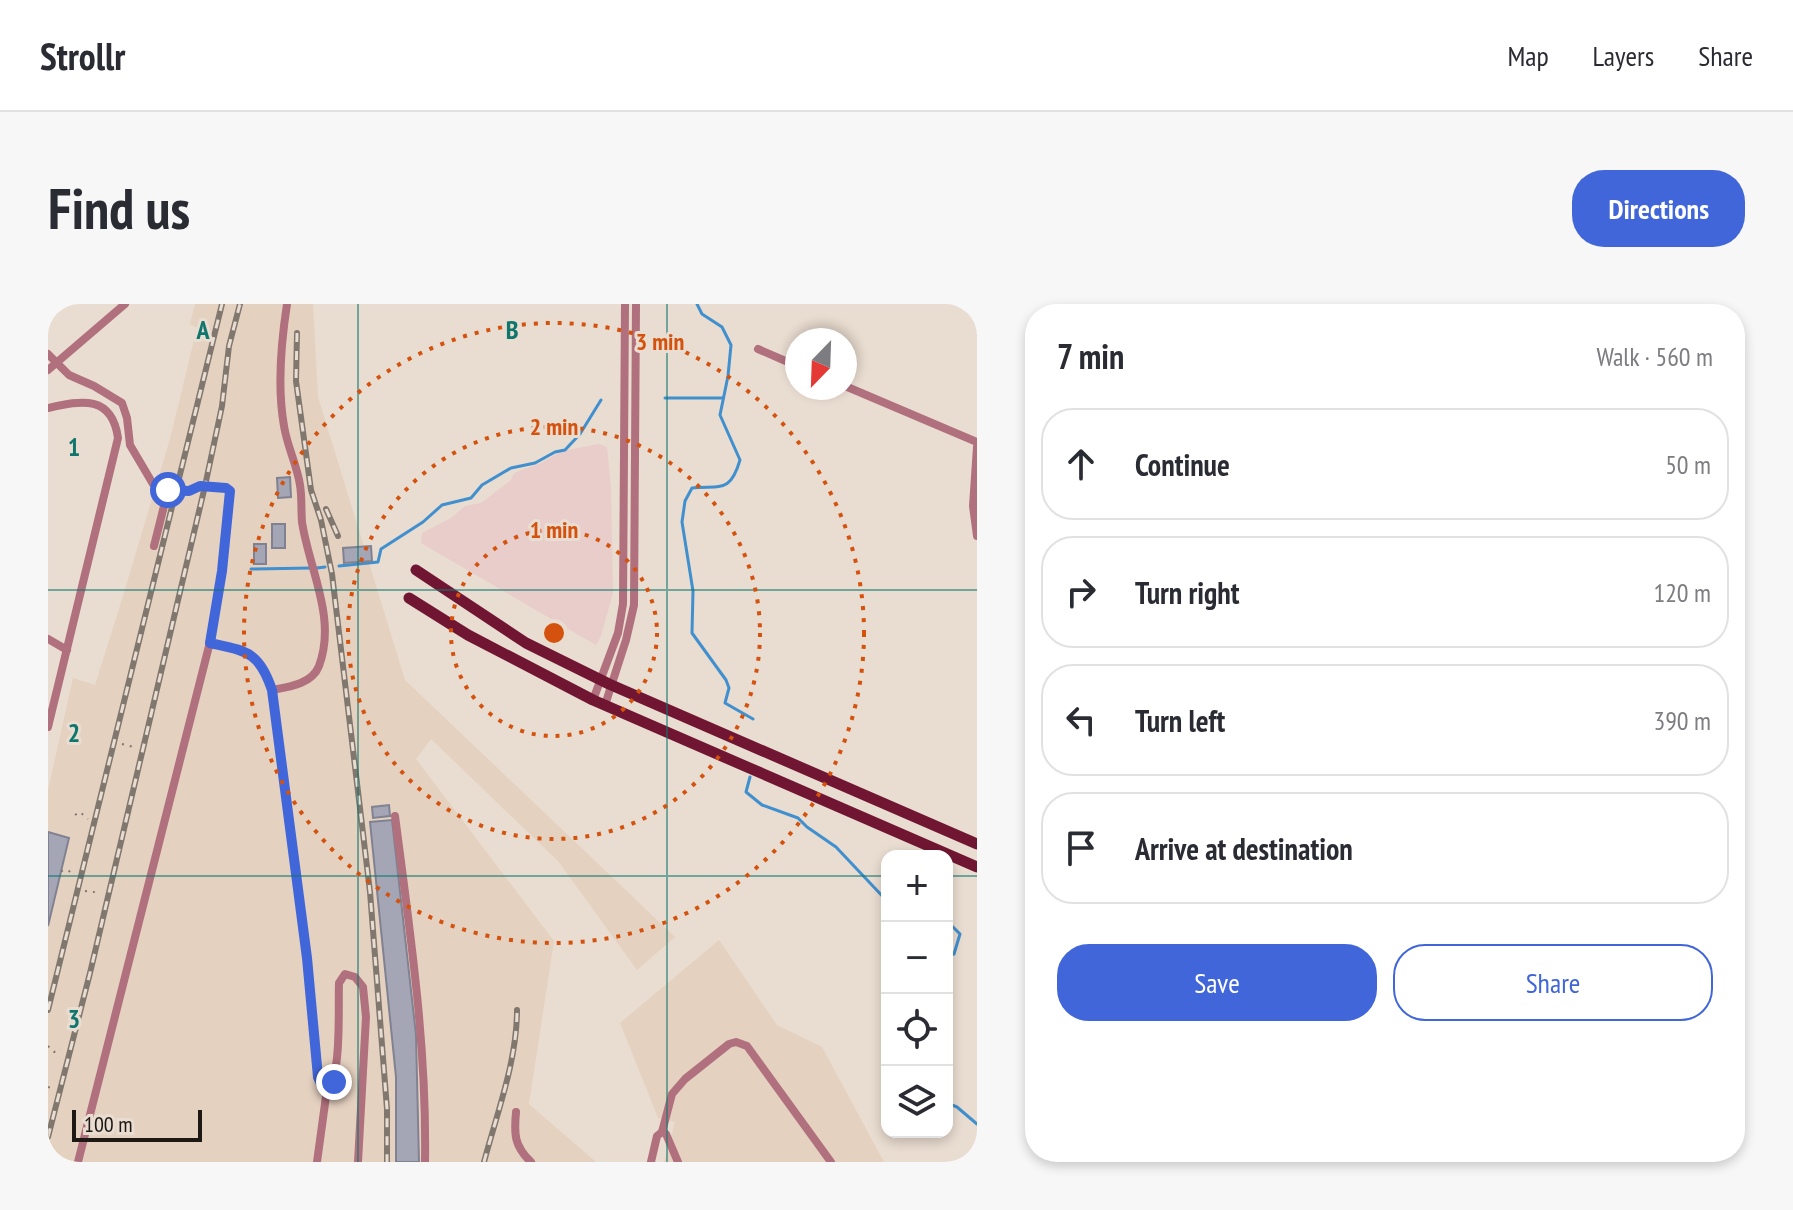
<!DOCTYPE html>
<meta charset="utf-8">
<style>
body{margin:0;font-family:"PT Sans Narrow",sans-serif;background:#f7f7f7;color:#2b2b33}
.controls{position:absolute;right:24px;bottom:24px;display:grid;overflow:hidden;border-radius:16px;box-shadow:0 4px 12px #0003}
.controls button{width:72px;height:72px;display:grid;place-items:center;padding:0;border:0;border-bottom:2px solid #e1e1e2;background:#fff;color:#2b2b33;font:40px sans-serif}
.compass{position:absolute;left:737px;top:24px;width:72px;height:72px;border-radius:50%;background:#fff;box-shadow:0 4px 12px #0003;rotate:203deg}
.scale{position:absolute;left:24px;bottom:20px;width:130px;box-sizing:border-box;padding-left:8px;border:4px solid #1d1814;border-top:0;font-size:22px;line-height:28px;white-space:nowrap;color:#1d1814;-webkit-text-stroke:6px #e9dcd0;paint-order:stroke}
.stop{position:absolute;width:24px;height:24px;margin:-18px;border:6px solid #4166d9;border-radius:50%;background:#fff}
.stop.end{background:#4166d9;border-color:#fff;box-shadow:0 2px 8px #0008}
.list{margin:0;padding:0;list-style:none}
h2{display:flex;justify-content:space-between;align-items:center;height:104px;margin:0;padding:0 32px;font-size:34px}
h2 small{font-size:26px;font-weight:400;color:#7c7c81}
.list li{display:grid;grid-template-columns:52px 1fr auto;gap:24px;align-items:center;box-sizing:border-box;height:112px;margin:0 16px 16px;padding:0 16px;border:2px solid #e1e1e2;border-radius:32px}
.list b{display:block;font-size:30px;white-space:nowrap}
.list em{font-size:26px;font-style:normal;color:#7c7c81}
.actions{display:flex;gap:16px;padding:24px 32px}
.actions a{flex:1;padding:18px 0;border:2px solid #4166d9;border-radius:32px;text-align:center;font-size:28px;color:#4166d9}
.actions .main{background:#4166d9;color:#fff}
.icon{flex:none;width:44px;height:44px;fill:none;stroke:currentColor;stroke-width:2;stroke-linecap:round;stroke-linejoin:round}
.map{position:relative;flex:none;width:929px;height:858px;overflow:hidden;border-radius:32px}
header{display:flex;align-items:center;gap:48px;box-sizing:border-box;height:112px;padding:0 40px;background:#fff;border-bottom:2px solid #e1e1e2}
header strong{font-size:38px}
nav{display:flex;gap:44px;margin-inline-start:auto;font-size:28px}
.intro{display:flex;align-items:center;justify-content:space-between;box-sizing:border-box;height:192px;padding:0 48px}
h1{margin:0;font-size:56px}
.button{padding:20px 36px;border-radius:32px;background:#4166d9;color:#fff;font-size:28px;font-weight:700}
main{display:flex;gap:48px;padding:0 48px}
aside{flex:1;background:#fff;border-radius:32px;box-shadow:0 4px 12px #0003}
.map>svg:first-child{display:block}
</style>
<header>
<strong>Strollr</strong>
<nav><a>Map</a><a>Layers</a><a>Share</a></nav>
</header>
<div class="intro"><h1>Find us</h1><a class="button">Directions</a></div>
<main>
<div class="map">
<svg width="929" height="858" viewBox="0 0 929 858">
<rect width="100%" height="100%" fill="#e9dcd0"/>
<!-- built -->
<g fill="#e5d1c0">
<polygon points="147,0 265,0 270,93 357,376 627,633 589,666 510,557 383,435 368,455 506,637 481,800 548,858 0,858 0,486 25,374 47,381 75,292 122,135 149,24 142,20"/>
<polygon points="671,636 729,721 774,743 836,858 616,858 627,818 610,814 572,719"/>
</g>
<!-- medical -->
<polygon fill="#e8cdcb" points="551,140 559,143 563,184 565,289 553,332 548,341 373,239 374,229 403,214 417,202 433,199 463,176 466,169 493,159 514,147"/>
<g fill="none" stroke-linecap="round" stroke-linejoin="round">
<!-- stream -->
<g stroke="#408fce" stroke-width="3">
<path d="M649,0L654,10L674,23L683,41L680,72L672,111L692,156C682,190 672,181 644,184L637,197L634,218L645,287L644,329L678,376L681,384L677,399L705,415"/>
<polyline points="617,94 675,94"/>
<polyline points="291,262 330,258 333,245 375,218 394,201 423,194 434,181 463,164 487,159 507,148 517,146 532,130 553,96"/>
<polyline points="269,264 277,263"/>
<polyline points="203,265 263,264"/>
<polyline points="702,473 698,488 714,501 750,514 759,523 788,543 839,597"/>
<polyline points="899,617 912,630 906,650 899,652"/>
<polyline points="899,799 909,803 929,820"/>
</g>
</g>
<!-- building -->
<g fill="#a4a6b5" stroke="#808291" stroke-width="2">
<polygon points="242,173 243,193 230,194 229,174"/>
<rect x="224" y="220" width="13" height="24"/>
<rect x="206" y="240" width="12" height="20"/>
<polygon points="323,242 324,257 296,259 295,244"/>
<polygon points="341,501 342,512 325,514 324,503"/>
<polygon points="344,516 368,731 371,858 348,858 348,773 322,518"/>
<polygon points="0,528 21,534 0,622"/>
</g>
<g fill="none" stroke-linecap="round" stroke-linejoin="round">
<!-- path -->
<g stroke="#80776f" stroke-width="2" stroke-dasharray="2 6" stroke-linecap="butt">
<polyline points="74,440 86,443"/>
<polyline points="27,511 32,508 40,515"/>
<polyline points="13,567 20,566 26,572"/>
<polyline points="37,587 46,588 50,593"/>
<polyline points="0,742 6,748 13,745"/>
<polyline points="0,783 3,784"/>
</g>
<!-- minor -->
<g stroke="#b0707d" stroke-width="8">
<polyline points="710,45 749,62"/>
<polyline points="0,50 21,71 46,82 74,99 79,114 82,141 105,180 120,186 141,187 152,182 178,184 182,187 174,267 161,342 30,858"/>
<polyline points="0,66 77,0"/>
<polyline points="797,82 929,138"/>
<path d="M0,104C34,96 64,91 70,134L0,423"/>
<polyline points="929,143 925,202 929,232"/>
<polyline points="106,242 120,186"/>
<polyline points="0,335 19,346"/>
<path d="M162,339C198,348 211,347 224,386L259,654L270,773L274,782L279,785C294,774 290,701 291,679L297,670L307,673L315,683L318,713L310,858"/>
<path d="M224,386C241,383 264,380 271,362C289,314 261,265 254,218C253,206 254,193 252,181C249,161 239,142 236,122C229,83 233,39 239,0"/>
<polyline points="545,396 570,329 575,300 577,0"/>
<polyline points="557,401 578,336 586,301 588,0"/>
<path d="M347,512C362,627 379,742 377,858"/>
<path d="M468,808C466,830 466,842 483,858"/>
<polyline points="614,828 624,790 637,775 681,740 688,738 699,742 783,858"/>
<polyline points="269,858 279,785"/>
<polyline points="603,858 609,832 614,828 618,830 630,858"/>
</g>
<!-- major -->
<g stroke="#701633" stroke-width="11">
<polyline points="368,266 478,339 561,380 929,540"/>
<polyline points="361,294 420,331 545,396 929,563"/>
</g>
<!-- rail casing -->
<g stroke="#80776f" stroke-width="6">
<g id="rail">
<polyline points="249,29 248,77 263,186 273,216 284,270 322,588 339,805 339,858"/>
<polyline points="278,205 290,232"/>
<polyline points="0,706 174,0"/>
<polyline points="0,833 42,669 157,182 174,102 181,42 192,0"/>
<path d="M436,858C449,809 469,757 469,706"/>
</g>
</g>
<!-- rail -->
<use href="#rail" stroke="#e9dcd0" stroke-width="3" stroke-dasharray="9" stroke-linecap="butt"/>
</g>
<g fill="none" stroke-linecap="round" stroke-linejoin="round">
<!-- route -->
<path stroke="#4166d9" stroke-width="10" d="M120,186L141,187L152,182L178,184L182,187L174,267L162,339C198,347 211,347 224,386L259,654L270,773L274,782L279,785L286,778"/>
</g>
<!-- grid -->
<path fill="none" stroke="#0f766e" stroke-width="2" stroke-opacity="0.55" d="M310,0V858M619,0V858M0,286H929M0,572H839M899,572H929"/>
<!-- distance rings -->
<g fill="none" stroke="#d4520d" stroke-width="4" stroke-dasharray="4 8">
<circle cx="506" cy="329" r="103"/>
<circle cx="506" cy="329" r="206"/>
<circle cx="506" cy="329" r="310"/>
</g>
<g font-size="26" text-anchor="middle" font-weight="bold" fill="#0f766e" stroke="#e9dcd0" stroke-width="6" stroke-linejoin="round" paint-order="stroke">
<text x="155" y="35">A</text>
<text x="464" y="35">B</text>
<text x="26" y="152">1</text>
<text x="26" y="438">2</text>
<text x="26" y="724">3</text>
</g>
<circle cx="506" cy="329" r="12" fill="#d4520d" stroke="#e9dcd0" stroke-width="4"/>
<g font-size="24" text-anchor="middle" font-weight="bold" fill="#d4520d" stroke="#e9dcd0" stroke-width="6" stroke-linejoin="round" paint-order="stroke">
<text x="612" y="46">3 min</text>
<text x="506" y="131">2 min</text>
<text x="506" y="234">1 min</text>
</g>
</svg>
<div class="controls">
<button>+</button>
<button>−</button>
<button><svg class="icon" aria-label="locate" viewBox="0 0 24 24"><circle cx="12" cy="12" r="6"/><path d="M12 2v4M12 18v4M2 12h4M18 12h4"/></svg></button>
<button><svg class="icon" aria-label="layers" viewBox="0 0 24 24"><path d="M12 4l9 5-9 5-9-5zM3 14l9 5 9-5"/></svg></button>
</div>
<svg class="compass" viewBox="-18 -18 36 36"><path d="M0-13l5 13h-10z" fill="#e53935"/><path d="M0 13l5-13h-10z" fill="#7c7c81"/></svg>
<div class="scale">100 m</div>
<div class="stop" style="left:120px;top:186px"></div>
<div class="stop end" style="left:286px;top:778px"></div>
</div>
<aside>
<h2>7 min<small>Walk · 560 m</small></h2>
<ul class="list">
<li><svg class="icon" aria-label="ahead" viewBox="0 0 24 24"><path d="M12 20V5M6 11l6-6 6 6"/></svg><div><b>Continue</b></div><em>50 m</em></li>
<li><svg class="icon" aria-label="right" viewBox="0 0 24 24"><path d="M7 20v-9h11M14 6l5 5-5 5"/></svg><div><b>Turn right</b></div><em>120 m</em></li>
<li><svg class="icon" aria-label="left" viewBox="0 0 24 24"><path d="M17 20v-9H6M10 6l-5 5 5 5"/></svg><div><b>Turn left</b></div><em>390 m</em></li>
<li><svg class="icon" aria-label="arrive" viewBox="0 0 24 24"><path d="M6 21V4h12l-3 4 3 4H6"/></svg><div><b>Arrive at destination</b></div></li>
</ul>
<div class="actions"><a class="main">Save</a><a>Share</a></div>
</aside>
</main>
